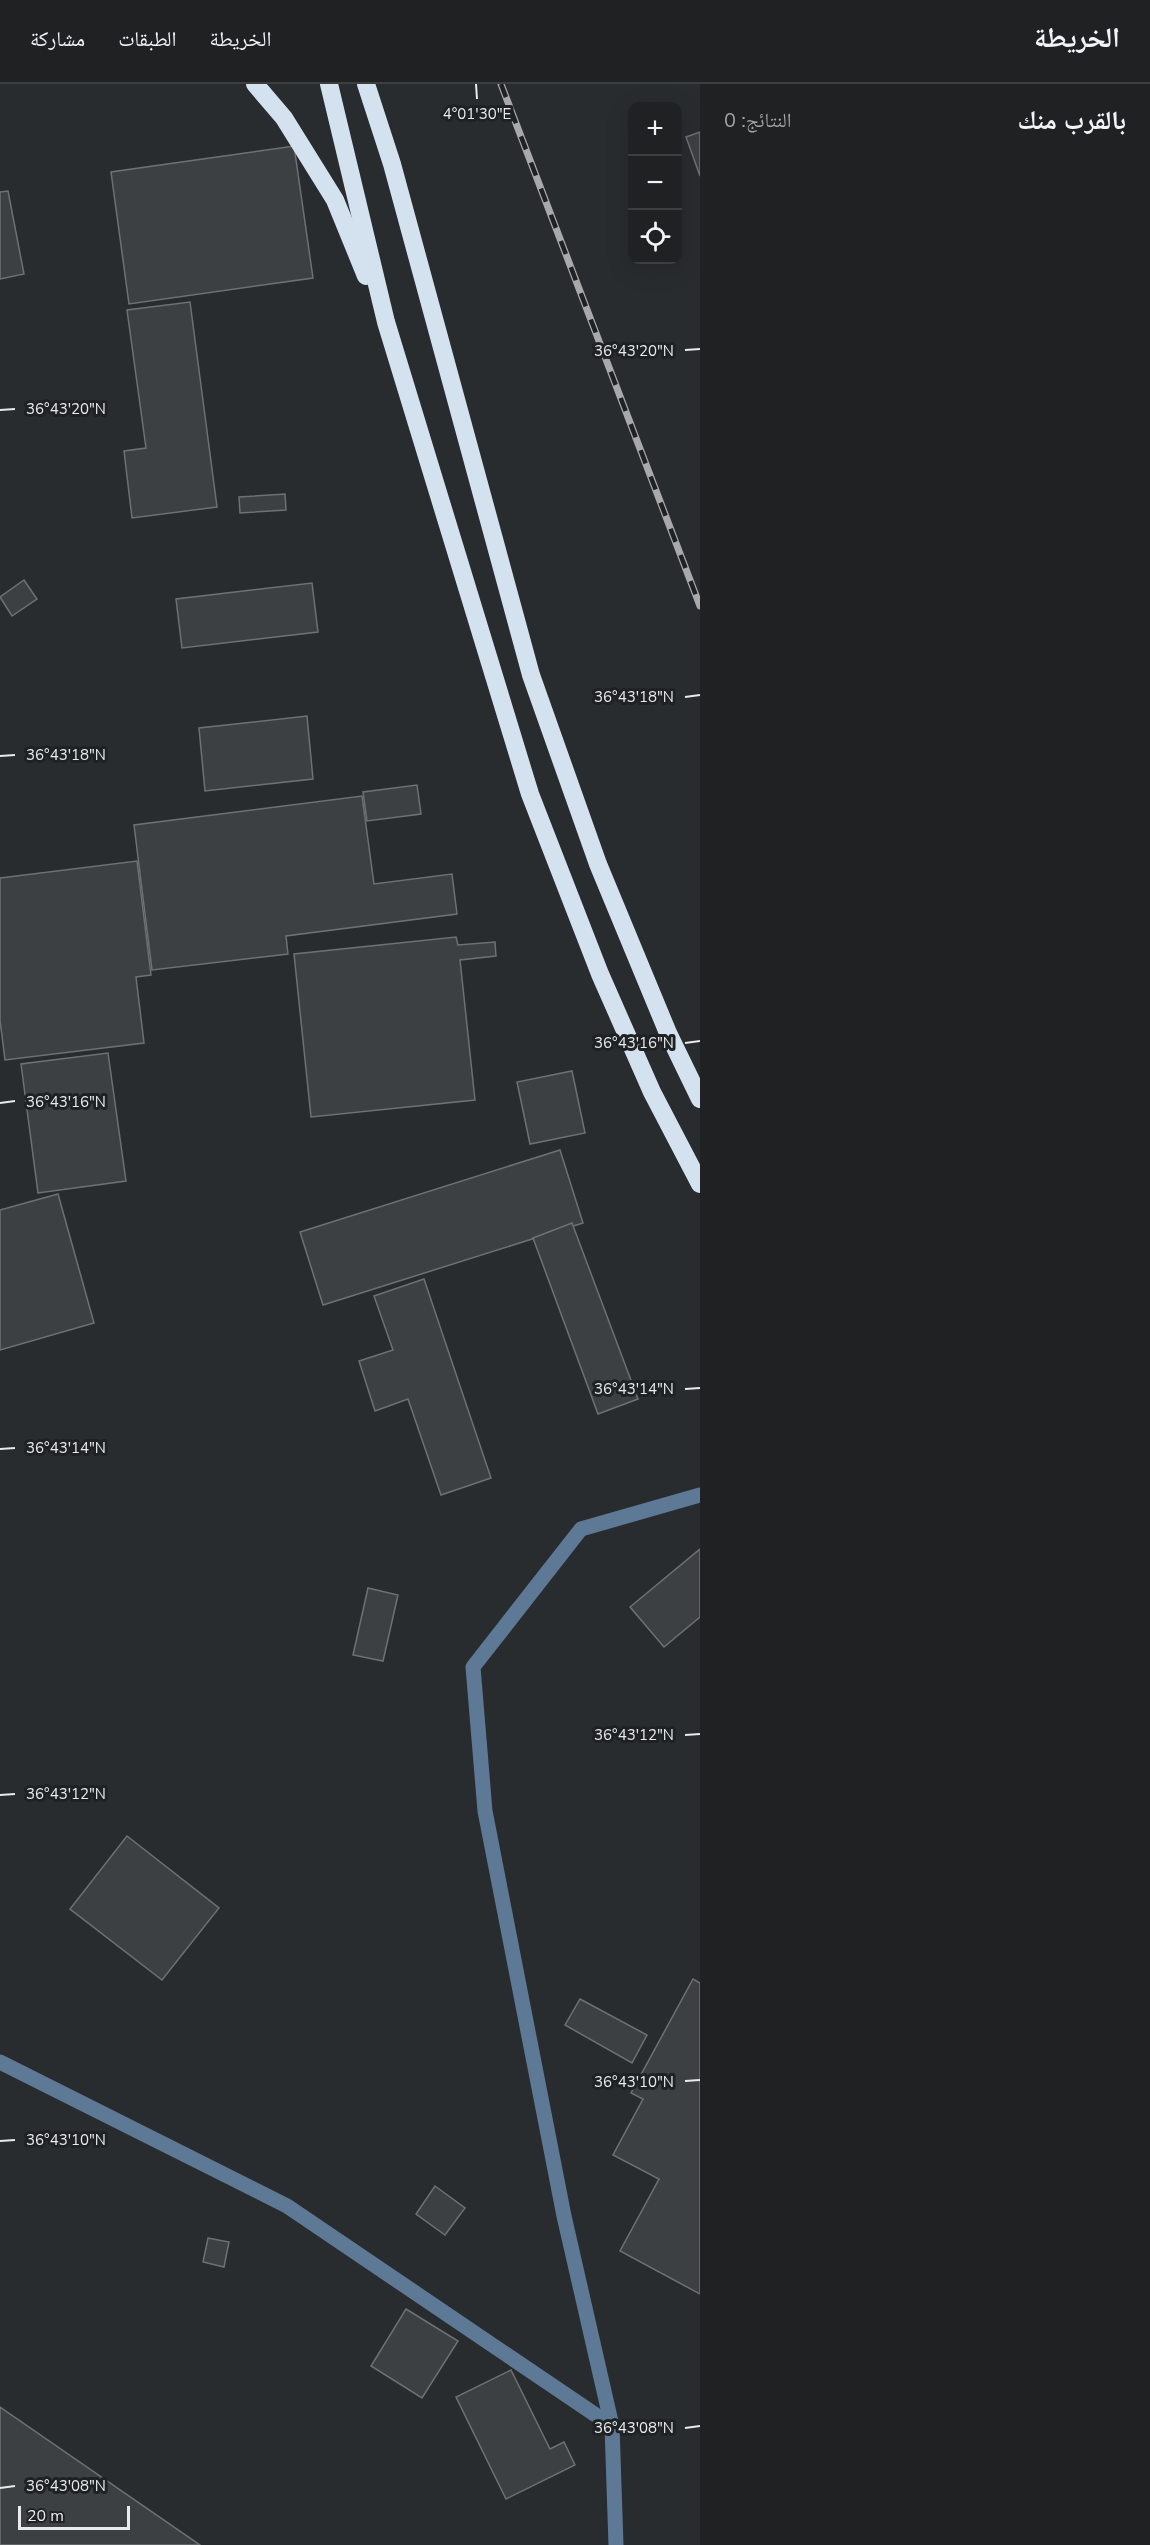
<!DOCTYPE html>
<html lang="ar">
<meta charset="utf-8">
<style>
body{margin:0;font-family:"Nunito Sans","Noto Naskh Arabic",sans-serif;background:#27292a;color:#f1f3f6;direction:rtl}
.controls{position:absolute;right:18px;top:18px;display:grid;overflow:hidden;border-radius:12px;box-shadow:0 6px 24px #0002}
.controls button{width:54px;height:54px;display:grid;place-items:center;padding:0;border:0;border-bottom:2px solid #3c3e40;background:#1f2122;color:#f1f3f6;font:30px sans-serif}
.scale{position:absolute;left:18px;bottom:15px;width:112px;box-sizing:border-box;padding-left:6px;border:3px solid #e9eaec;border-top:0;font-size:16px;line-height:21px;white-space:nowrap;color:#e9eaec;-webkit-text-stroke:4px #1f2224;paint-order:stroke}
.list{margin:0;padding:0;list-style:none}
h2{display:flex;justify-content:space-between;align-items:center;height:78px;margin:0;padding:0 24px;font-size:26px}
h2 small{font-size:20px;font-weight:400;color:#a1a3a5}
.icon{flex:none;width:33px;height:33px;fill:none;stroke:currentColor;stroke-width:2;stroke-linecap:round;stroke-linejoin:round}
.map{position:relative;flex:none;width:700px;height:2461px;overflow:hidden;direction:ltr}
header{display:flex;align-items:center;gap:36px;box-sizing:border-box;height:84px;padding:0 30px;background:#1f2122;border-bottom:2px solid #3c3e40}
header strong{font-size:28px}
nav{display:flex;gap:33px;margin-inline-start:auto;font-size:21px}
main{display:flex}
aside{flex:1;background:#1f2122}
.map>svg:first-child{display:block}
</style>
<header>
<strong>الخريطة</strong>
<nav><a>الخريطة</a><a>الطبقات</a><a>مشاركة</a></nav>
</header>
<main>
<aside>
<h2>بالقرب منك<small>النتائج: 0</small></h2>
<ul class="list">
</ul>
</aside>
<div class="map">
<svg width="700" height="2461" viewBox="0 0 700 2461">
<rect width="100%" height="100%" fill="#292c2e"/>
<!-- building -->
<g fill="#3d4042" stroke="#6e7174" stroke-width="1.5">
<polygon points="700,48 700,92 686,53"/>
<polygon points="294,62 313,194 129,220 111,88"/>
<polygon points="8,107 24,190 0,195 0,108"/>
<polygon points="190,218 217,423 132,434 124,367 146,364 127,226"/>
<polygon points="285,410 286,426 240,429 239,413"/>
<polygon points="24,496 37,515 12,532 0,513"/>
<polygon points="312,499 318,548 182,564 176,515"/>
<polygon points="307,632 313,695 205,707 199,644"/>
<polygon points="417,701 421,730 367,737 363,708"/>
<polygon points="362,712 374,800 452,790 457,830 286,852 288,870 152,886 134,741"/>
<polygon points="137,777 151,891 136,893 144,959 5,976 0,936 0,794"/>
<polygon points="456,853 458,861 495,858 496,872 460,876 475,1016 311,1033 294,870"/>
<polygon points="108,969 126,1097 38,1109 21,980"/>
<polygon points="572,987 585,1049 530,1060 517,998"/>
<polygon points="560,1066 583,1139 323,1221 300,1148"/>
<polygon points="58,1110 94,1239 0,1266 0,1126"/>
<polygon points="572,1139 638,1315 598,1330 533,1154"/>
<polygon points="424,1195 491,1394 441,1411 408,1315 375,1327 359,1277 393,1266 374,1212"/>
<polygon points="700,1465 700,1533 664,1563 630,1523"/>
<polygon points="368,1504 398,1511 383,1577 353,1571"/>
<polygon points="127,1752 219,1824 162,1896 70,1825"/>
<polygon points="693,1895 700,1899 700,2210 620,2167 659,2095 613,2071 643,2015 631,2009"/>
<polygon points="580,1915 647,1951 632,1979 565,1941"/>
<polygon points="435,2102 465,2124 445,2151 416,2130"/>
<polygon points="208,2154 229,2158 224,2183 203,2178"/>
<polygon points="406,2225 458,2257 422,2314 371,2282"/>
<polygon points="511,2286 550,2365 564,2358 575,2381 506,2415 456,2313"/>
<polygon points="0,2323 200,2461 0,2461"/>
</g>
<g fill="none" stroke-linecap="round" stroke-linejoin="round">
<!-- minor -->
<g stroke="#5e7996" stroke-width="15">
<polyline points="0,1978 287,2122 612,2342"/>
<polyline points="616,2461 612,2342 564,2132 485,1727 473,1583 581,1445 700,1411"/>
</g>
<!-- highway -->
<g stroke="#d4e2f0" stroke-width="18">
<polyline points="255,0 284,34 335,116 366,192"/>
<polyline points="329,0 386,238 530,710 600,890 652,1008 700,1100"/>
<polyline points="366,0 392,80 531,591 598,780 668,949 700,1015"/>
</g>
<!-- rail casing -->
<g stroke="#a8a9ab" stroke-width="7">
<polyline id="rail" points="501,0 700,522"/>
</g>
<!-- rail -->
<use href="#rail" stroke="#1f2224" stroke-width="4.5" stroke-dasharray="14" stroke-linecap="butt"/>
</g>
<!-- ticks -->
<path fill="none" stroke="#e9eaec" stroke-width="2" d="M476,0L477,15M685,266L700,265M0,326L15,325M685,613L700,611M0,672L15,671M685,959L700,957M0,1019L15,1017M685,1305L700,1304M0,1365L15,1364M685,1651L700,1650M0,1711L15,1710M685,1997L700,1996M0,2057L15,2056M685,2344L700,2342M0,2404L15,2402"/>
<g font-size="15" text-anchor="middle" fill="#e9eaec" stroke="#1f2224" stroke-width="6" stroke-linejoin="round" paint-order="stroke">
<text x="477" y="35">4°01'30"E</text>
<text x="634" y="272">36°43'20"N</text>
<text x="66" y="330">36°43'20"N</text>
<text x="634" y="618">36°43'18"N</text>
<text x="66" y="676">36°43'18"N</text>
<text x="634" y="964">36°43'16"N</text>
<text x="66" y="1023">36°43'16"N</text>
<text x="634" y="1310">36°43'14"N</text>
<text x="66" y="1369">36°43'14"N</text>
<text x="634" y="1656">36°43'12"N</text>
<text x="66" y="1715">36°43'12"N</text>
<text x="634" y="2003">36°43'10"N</text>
<text x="66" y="2061">36°43'10"N</text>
<text x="634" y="2349">36°43'08"N</text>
<text x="66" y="2407">36°43'08"N</text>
</g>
</svg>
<div class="controls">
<button>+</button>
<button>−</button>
<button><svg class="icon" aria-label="locate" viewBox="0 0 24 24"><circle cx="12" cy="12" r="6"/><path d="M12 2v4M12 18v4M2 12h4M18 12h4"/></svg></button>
</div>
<div class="scale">20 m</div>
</div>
</main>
